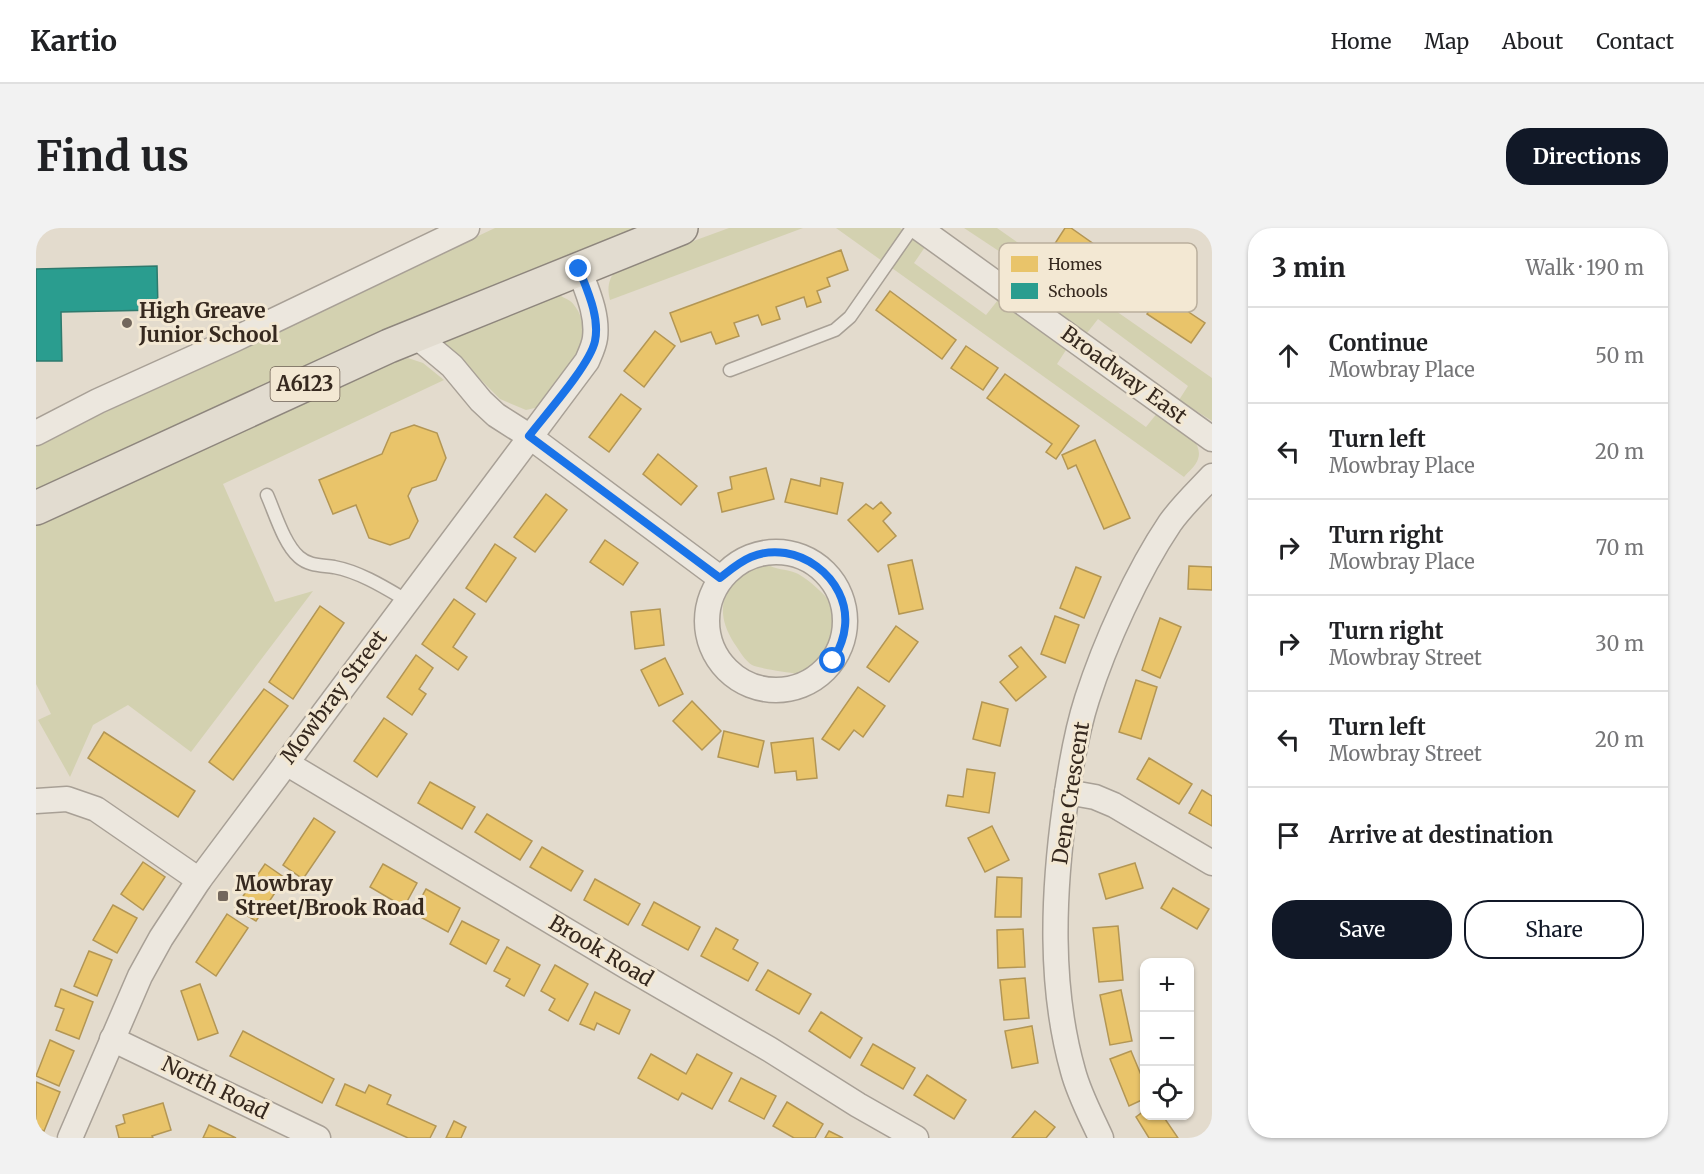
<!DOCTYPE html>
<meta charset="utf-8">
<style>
body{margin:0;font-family:Merriweather,serif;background:#f2f2f2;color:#202124}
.controls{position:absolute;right:18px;bottom:18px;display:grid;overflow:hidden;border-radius:12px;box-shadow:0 2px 4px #0004}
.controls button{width:54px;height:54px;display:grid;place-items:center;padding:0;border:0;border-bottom:2px solid #e0e0e0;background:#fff;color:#202124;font:30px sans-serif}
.stop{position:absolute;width:18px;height:18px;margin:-14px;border:4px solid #1a73e8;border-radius:50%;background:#fff}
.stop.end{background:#1a73e8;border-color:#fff;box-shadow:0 2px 6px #0008}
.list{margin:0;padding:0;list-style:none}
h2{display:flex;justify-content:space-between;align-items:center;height:78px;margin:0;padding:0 24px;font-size:26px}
h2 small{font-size:20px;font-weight:400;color:#757577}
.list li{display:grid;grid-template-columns:39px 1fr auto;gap:18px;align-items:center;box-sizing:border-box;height:96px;padding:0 24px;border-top:2px solid #e0e0e0}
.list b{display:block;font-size:22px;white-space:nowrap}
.list p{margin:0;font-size:20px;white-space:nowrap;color:#757577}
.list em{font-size:20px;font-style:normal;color:#757577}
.actions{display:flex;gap:12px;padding:18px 24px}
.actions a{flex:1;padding:14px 0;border:2px solid #111827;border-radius:24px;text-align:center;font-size:21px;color:#111827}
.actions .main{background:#111827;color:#fff}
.icon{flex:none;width:33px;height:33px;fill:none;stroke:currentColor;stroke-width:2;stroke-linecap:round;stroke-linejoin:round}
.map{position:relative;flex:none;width:1176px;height:910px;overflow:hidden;border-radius:24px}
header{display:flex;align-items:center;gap:36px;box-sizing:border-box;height:84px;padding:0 30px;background:#fff;border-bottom:2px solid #e0e0e0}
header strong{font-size:28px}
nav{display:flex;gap:33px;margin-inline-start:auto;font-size:21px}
.intro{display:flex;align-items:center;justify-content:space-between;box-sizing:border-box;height:144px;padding:0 36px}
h1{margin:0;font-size:42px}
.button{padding:15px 27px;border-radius:24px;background:#111827;color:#fff;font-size:21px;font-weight:700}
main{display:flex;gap:36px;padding:0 36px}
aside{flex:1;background:#fff;border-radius:24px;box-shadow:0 2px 4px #0004}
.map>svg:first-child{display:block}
</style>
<header>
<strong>Kartio</strong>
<nav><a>Home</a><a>Map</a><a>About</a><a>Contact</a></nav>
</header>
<div class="intro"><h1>Find us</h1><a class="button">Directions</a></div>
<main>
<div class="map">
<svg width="1176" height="910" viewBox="0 0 1176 910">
<rect width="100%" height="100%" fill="#e3dbcd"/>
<!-- green -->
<g fill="#d3d1b0">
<polygon points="459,0 599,0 441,66 0,270 0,217"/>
<path d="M693,0H767L574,72C571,60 572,51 581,41Z"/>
<path d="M800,0H864L889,19L878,35L950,87L962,72L1030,122L1021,136L1110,199L1122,184C1136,194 1169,211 1162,231C1160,238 1152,244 1148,249Z"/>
<polygon points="928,0 961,0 1176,150 1176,193 1143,172 1152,158 1062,91 1051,105 985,59 996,45"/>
<path d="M523,67C528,70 535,72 538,77C565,111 522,152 503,179L490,182L464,171L405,112L496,74Z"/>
<polygon points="372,130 387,135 408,152 187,256 239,374 277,363 155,524 92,477 57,497 34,549 2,492 15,486 0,456 0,298 351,135"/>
<path d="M729,335C741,343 748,340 760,345C771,350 796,371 799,383C802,394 800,405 795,415C789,430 778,443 762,446C751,444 725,441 716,437C709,433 703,422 698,415C674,377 691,352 729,335Z"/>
</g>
<!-- homes -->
<g fill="#e9c46a" stroke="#b39654" stroke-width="1.5">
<polygon points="1029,0 1035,0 1082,33 1088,25 1101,33 1094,43 1118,59 1105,78 1018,17"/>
<polygon points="805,22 812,42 791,50 794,58 781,63 785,74 771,79 768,69 740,79 744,91 726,97 722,87 698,95 703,108 680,116 675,104 645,114 634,85"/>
<polygon points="854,63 920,112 906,131 840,82"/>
<polygon points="1124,65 1169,95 1155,115 1111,86"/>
<polygon points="619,103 639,118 608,159 588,143"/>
<polygon points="930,118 962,140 947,162 915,140"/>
<polygon points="969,146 1043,198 1020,231 1010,224 1016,216 951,170"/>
<polygon points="585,166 605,181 573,224 553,209"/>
<polygon points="378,197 401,205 410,230 400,252 376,260 372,268 382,293 373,310 354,317 333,310 320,277 297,286 283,252 346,226 355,205"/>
<polygon points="1059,212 1094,290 1068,301 1040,237 1032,241 1026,227"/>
<polygon points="622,226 661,258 645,277 607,246"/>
<polygon points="730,240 738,271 686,284 682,265 696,261 694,249"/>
<polygon points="785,250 807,255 801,286 749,274 755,251 784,258"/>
<polygon points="510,266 531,282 499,324 478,309"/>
<polygon points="845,274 855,285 847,293 860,308 842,324 812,292 830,276 837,281"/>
<polygon points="569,312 602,335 587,357 554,334"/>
<polygon points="459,316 480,330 450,374 430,360"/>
<polygon points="876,332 887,381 863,386 852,337"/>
<polygon points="1153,338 1176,339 1176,362 1152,361"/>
<polygon points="1040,339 1065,349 1048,390 1024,380"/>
<polygon points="418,371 439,386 417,419 431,429 422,442 386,416"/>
<polygon points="284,378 308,395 257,471 233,454"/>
<polygon points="624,381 628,417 599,421 595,384"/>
<polygon points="1019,388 1043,397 1029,435 1005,426"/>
<polygon points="1124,390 1145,399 1124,450 1106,442"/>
<polygon points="860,398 882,414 853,454 831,439"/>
<polygon points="985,419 1010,449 980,473 964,454 982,439 973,428"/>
<polygon points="380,427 397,440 383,461 390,466 376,487 351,469"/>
<polygon points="629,430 647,466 623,478 605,442"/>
<polygon points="1100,452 1121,459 1105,511 1083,504"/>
<polygon points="822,459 849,478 827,509 818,502 803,522 786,511"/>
<polygon points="228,461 252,478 197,552 173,534"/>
<polygon points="656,473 685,503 666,522 637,493"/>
<polygon points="946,474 972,481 964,518 937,511"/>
<polygon points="348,490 371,506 341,549 318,533"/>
<polygon points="688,503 728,513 722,539 682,529"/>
<polygon points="68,504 159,563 142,589 52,530"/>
<polygon points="777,510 781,550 761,552 760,543 739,545 735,515"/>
<polygon points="1113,530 1156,556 1143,576 1101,551"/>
<polygon points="931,541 959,545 953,585 910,578 912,567 927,569"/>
<polygon points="394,554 439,579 426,601 382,575"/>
<polygon points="1166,562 1176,568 1176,598 1153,585"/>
<polygon points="451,586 496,613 484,632 439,604"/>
<polygon points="278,590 299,604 267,651 247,637"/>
<polygon points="956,598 973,632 949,644 932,610"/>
<polygon points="506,619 547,643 535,663 494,639"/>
<polygon points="107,634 129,649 107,682 85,666"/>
<polygon points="1099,635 1107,660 1070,671 1063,646"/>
<polygon points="229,636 249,650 220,693 199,680"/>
<polygon points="347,636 381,655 368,679 334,659"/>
<polygon points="961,649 986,650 985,689 959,689"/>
<polygon points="559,651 604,676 592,697 548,672"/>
<polygon points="1137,660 1173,681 1161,701 1125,680"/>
<polygon points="390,661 424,680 412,704 377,685"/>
<polygon points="618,674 664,699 652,722 606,697"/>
<polygon points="77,677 101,690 81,725 57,712"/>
<polygon points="191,686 212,700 180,748 160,734"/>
<polygon points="426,693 463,712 450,736 414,716"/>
<polygon points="1082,698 1087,752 1063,754 1057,700"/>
<polygon points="680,700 702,712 697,721 722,735 712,753 665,728"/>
<polygon points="987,701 989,739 962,740 961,702"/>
<polygon points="471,719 504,737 488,768 470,758 474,751 458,743"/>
<polygon points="53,723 76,732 61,768 38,758"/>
<polygon points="519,737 552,756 532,793 513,782 519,771 505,763"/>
<polygon points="732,742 775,766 763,786 720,762"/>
<polygon points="989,750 993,790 968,792 964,752"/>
<polygon points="164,756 182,805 162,812 145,763"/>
<polygon points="25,761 57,774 43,811 20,802 28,781 19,778"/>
<polygon points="1085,762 1096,813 1074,817 1064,767"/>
<polygon points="559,764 594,782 583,806 561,795 558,802 544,796"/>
<polygon points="785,784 826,810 814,830 773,803"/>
<polygon points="996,798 1002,835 976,840 969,803"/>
<polygon points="207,803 298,851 286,875 194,828"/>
<polygon points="14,812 38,823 23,858 0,848"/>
<polygon points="837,816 879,840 867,861 825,837"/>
<polygon points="1095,823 1108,854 1108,871 1093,878 1074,831"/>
<polygon points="615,826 650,846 661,826 696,845 676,881 646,865 642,872 602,850"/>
<polygon points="891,847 930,872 918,891 878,867"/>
<polygon points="705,850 740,868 728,891 693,873"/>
<polygon points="0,854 24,864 8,903 0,900"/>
<polygon points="309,856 329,865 333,857 355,867 351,876 400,898 394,910 372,910 300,877"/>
<polygon points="751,874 787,896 779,910 758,910 737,898"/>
<polygon points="127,875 135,902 116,908 117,910 83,910 80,898 89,895 87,887"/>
<polygon points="999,883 1019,899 1010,910 976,910"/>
<polygon points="1108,883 1108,888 1127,888 1142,910 1113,910 1100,889"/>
<polygon points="418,893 430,899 425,910 410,910"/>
<polygon points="173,897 200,910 167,910"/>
<polygon points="793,903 807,910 789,910"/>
</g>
<!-- schools -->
<polygon fill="#2a9d8f" stroke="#2e7a6d" stroke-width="1.5" points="121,38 122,82 25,84 26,133 0,133 0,41"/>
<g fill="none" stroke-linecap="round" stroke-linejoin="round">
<!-- lane casing -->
<g stroke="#a8a096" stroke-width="15">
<g id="lane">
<polyline points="694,142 799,102 814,89 876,0"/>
<path d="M231,267C239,285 248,316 263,329C273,338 286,337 298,339C324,344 348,359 370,372"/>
</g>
</g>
<!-- street casing -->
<g stroke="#a8a096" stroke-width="27">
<g id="street">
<polyline points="883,0 1176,211"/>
<polyline points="379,107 416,138 445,173 460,187 493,208 684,350"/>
<polyline points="0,205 62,173 197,112 431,0"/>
<circle cx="740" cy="393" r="69"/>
<polyline points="250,535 593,740 733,821 822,877 880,910"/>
<polyline points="1031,564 1059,569 1078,577 1176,635"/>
<polyline points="0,573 31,571 60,581 163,652"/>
<polyline points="76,811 282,910"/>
<path d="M34,910L104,748L125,710L163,652L551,133C554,126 558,118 559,110C562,86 551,63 543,41"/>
<path d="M1065,910C1055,888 1043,866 1037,843C1013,758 1017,665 1029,578C1034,542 1040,505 1051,471C1069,415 1101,344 1134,295C1146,278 1162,263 1176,248"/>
</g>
</g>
<!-- primary casing -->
<g stroke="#8e867d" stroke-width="36">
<polyline id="primary" points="0,280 353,118 645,0"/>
</g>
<!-- lane -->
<use href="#lane" stroke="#ece7de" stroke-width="12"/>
<!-- street -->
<use href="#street" stroke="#ece7de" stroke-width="24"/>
<!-- primary -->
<use href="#primary" stroke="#e2dcd0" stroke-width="33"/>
</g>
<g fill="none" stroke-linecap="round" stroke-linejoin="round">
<!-- route -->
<path stroke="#1a73e8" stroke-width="8" d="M543,41C551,62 564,89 559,113C554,137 509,187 493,208L684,350C694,342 703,334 715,329C760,310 814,350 809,398C808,411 803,422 797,433"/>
</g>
<!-- markers -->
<g fill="#73675c" stroke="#f3e8d3" stroke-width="2">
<circle cx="91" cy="95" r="6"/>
<rect x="181" y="662" width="12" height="12" rx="3"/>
</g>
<g text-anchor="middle" stroke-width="6" stroke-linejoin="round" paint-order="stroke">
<!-- shield labels -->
<rect fill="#f3e8d3" stroke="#6f6255" stroke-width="1.5" x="234.5" y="139" width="69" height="34" rx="4.5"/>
<g font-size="20" font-weight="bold" fill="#36291f">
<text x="269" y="163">A6123</text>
</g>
<!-- poi labels -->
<g font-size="21" font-weight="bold" fill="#36291f" stroke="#f3e8d3" text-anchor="start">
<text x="103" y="90">High Greave<tspan x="103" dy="24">Junior School</tspan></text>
<text x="199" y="663">Mowbray<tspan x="199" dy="24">Street/Brook Road</tspan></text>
</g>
<!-- street labels -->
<g font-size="21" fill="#36291f" stroke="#f3e8d3">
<text transform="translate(1088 147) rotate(36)" y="7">Broadway East</text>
<text transform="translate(298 469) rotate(-53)" y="7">Mowbray Street</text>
<text transform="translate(1035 565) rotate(-81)" y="7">Dene Crescent</text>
<text transform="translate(565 723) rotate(31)" y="7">Brook Road</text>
<text transform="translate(179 860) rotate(26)" y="7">North Road</text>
</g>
</g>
<!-- legend -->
<rect x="963" y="15" width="198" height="69" rx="9" fill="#f3e8d3" stroke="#baaf9d" stroke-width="1.5"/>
<rect x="975" y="28" width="27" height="16" fill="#e9c46a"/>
<rect x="975" y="55" width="27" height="16" fill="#2a9d8f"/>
<g font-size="16" fill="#36291f">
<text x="1012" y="42">Homes</text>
<text x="1012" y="69">Schools</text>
</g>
</svg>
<div class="controls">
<button>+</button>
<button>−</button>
<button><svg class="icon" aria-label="locate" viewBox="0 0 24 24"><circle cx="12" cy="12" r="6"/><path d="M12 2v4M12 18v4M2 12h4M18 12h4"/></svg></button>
</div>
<div class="stop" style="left:797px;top:433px"></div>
<div class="stop end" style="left:543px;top:41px"></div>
</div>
<aside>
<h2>3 min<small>Walk · 190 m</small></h2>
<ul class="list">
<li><svg class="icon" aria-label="ahead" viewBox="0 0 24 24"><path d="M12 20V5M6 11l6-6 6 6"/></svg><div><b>Continue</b><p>Mowbray Place</p></div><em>50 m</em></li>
<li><svg class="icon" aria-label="left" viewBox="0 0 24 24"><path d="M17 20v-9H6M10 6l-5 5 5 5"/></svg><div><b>Turn left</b><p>Mowbray Place</p></div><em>20 m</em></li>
<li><svg class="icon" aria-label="right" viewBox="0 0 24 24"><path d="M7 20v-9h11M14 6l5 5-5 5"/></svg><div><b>Turn right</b><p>Mowbray Place</p></div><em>70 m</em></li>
<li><svg class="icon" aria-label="right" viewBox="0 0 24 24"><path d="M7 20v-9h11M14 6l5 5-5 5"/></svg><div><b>Turn right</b><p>Mowbray Street</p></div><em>30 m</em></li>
<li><svg class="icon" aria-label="left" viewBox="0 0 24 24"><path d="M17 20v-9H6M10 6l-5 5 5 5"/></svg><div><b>Turn left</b><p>Mowbray Street</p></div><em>20 m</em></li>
<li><svg class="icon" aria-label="arrive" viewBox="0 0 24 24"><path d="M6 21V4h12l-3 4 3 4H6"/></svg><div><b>Arrive at destination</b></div></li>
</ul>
<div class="actions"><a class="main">Save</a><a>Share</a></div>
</aside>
</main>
